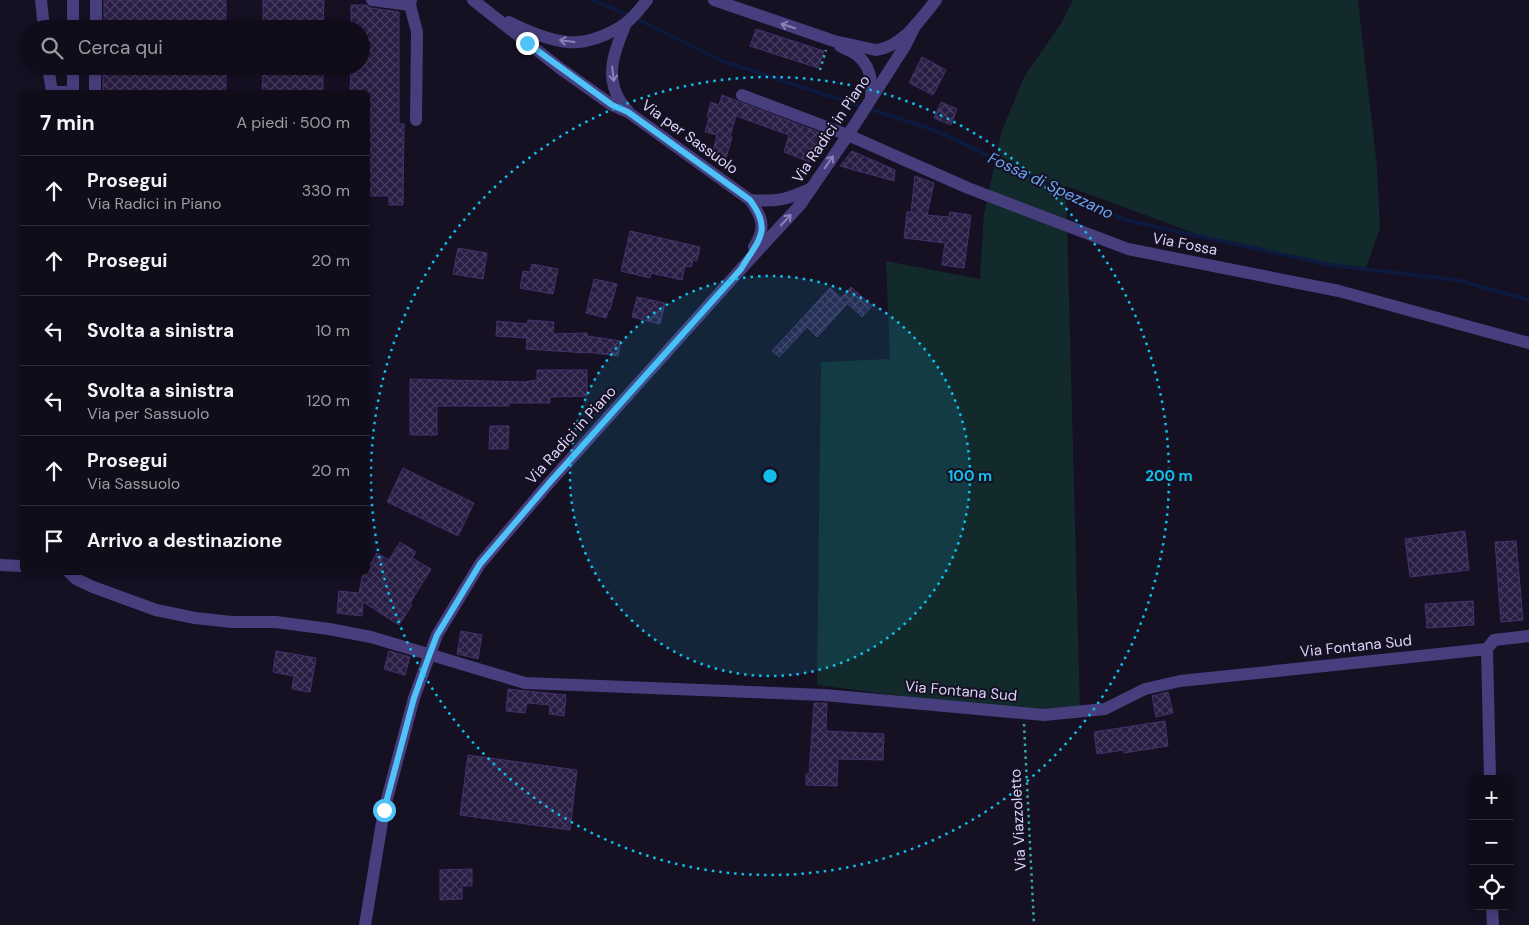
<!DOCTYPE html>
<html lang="it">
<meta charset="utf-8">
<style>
body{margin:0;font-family:"DM Sans",sans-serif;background:#191523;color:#f1f3f6}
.controls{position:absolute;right:15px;bottom:15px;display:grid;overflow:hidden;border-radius:8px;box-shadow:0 2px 8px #0003}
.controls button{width:45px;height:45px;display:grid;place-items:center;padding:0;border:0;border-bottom:1px solid #302c39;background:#100c1a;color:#f1f3f6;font:25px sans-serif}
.stop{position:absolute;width:15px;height:15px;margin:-11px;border:4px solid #4fc3f7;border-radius:50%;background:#fff}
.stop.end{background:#4fc3f7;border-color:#fff;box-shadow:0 1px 5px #0008}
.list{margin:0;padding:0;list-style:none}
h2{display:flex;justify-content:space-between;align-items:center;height:65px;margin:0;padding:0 20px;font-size:21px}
h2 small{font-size:16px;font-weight:400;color:#9c9ba2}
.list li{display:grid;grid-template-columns:32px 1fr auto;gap:15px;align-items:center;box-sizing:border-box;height:70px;padding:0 20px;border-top:1px solid #302c39}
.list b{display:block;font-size:19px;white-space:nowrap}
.list p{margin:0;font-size:16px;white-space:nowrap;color:#9c9ba2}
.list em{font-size:16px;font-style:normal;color:#9c9ba2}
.icon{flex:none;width:28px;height:28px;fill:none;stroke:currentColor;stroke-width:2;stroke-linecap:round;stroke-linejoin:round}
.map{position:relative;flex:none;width:1529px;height:925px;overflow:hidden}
.search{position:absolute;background:#100c1a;box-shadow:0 2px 8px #0003;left:20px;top:20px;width:350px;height:55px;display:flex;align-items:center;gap:12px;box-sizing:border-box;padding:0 18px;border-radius:28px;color:#9c9ba2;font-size:19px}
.panel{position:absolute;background:#100c1a;box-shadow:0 2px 8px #0003;left:20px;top:90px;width:350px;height:485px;border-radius:8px}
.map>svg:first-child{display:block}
</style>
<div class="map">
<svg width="1529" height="925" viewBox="0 0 1529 925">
<defs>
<pattern id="building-cross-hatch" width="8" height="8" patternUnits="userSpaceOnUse" patternTransform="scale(1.25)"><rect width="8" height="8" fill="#281d42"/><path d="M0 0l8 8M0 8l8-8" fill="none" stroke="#473d5e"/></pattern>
</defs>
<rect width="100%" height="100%" fill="#151022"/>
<!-- grass -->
<polygon fill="#132a2c" points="1073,0 1358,0 1377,167 1380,229 1365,270 1208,238 1066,186 1080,711 1041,714 817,685 821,362 890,359 886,261 980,279 984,214 1001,133 1024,77 1060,25"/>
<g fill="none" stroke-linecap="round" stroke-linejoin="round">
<!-- stream -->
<polyline stroke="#0d1a3e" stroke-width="4" points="593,0 633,17 722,61 934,130 1125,220 1331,265 1457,280 1529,300"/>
</g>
<!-- building -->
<g fill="url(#building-cross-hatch)" stroke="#43316c">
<rect x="104" y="0" width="122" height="29"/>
<polygon points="263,0 324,0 323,29 263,29"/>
<polygon points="351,5 366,5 371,8 399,12 399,124 404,124 403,205 389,205 389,196 368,196 368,92 350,92 351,66 361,66 361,29 351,29"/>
<polygon points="756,29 824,51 818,68 750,46"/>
<polygon points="922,57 946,70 933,95 909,83"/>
<rect x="103" y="66" width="123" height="26"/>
<polygon points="263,66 323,66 323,92 262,92"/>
<polygon points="722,95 821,133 810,162 784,152 789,135 736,116 730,136 732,137 726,158 712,154 717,135 705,132 709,117 707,116 711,102 719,105"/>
<polygon points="941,102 957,109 951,125 934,118"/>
<polygon points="852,151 895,170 894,181 840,166"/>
<polygon points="915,176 934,183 927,215 949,217 950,212 971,215 964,268 942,265 945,243 904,238 907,212 911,212"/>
<polygon points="630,231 700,247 697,261 693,260 691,267 685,266 682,280 651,273 650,278 621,271"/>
<polygon points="458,248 487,253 483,279 453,274"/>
<polygon points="532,264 558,269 553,294 520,288 523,271 530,272"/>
<polygon points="594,279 617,284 610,310 609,309 606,318 586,313"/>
<polygon points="851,287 872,306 862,317 845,301 847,304 817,337 807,327 779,357 772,351 830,288 841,298"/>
<polygon points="637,297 665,303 660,324 632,317"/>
<polygon points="528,320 554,322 553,334 587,333 587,336 621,341 618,356 587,352 587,353 526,349 527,338 496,336 497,321 527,324"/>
<polygon points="537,370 587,370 587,396 550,397 550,403 509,403 509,406 437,406 437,435 410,435 410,379 525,382 537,380"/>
<polygon points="490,426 509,426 508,449 489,449"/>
<polygon points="403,468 474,503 458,536 387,502"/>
<polygon points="1465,531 1469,570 1410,577 1405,539"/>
<polygon points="1516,541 1523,620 1501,622 1495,542"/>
<polygon points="400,542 416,552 412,558 431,569 410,603 412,605 399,625 363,602 362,616 337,613 339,591 359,593 363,572 368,572 368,566 370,565 377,553 389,560"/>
<polygon points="1473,601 1474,625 1427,628 1425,604"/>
<polygon points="461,631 482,635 478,659 457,654"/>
<polygon points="276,651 316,658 310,692 292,689 294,676 273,672"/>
<polygon points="389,651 410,657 405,675 384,669"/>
<polygon points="508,689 566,695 564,716 549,714 550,705 527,703 525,713 506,711"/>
<polygon points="1168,692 1173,713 1156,717 1152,696"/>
<polygon points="814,703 827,703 826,731 884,734 883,760 838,759 837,786 806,785 806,774 809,774"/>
<polygon points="1165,721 1168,746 1124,753 1124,750 1097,754 1094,732"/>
<polygon points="468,755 577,770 570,830 460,815"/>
<polygon points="472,869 472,886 462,886 462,899 440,900 440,870"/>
</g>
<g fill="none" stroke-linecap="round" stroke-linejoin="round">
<!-- path -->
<g stroke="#37a8ad" stroke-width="2.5" stroke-dasharray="2.5 4" stroke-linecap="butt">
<polyline points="820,70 826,50"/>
<polyline points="1024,724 1034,925"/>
</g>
<!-- minor -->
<g stroke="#473e7e" stroke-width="12">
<polyline points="41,0 44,29"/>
<polyline points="73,0 73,29"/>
<polyline points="372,0 410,5"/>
<polyline points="411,0 410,5 417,32 416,120"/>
<path d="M473,0L561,69L612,105L628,112L750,200C763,218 766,228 754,247"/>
<path d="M714,0L834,41L876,50C902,47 921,19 936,0"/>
<path d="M509,22C527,31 547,40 568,42C587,44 611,34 626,23C634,17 641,8 647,0"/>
<path d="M626,23C617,46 605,70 617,95C619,101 624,106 628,111"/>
<polyline points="96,29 96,0"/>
<path d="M840,46C844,49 849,50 854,53C871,64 872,80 871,99"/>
<polyline points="48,66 52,92 73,92"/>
<polyline points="73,66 73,92"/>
<polyline points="95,92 95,66"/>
<polyline points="742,95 848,135 968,188 1128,249 1339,291 1529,343"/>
<path d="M750,200C776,202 786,200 810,189"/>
<polyline points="0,565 22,566"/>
<polyline points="69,572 76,579 93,587 156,610 195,618 232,622 276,622 329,629 371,637 525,683 824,695 1044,715 1105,709 1145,689 1180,681 1487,649"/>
<polyline points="1490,779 1487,649 1494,640 1529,636"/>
<polyline points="1492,906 1493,925"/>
<polyline points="365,925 384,810 414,698 437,635 480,564 550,482 741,269 800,205 848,135 905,46 916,24"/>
</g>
</g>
<!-- one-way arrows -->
<defs><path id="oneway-shaft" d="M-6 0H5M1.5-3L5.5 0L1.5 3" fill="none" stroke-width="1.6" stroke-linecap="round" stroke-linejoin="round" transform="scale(1.25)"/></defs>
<g stroke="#8a82b7">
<use href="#oneway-shaft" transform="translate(788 26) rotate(-162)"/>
<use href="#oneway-shaft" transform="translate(567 41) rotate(-172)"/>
<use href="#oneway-shaft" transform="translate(613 74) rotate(83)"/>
<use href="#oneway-shaft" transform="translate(829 162) rotate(-55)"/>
<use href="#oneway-shaft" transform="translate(786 220) rotate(-47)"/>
</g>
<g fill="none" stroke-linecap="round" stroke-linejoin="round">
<!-- route -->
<path stroke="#4fc3f7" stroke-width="6" d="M384,810L414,698L429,656L437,635L480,564L550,482L741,269C758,240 773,231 750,200L628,112L612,105L527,43"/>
</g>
<!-- distance rings -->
<circle cx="770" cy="476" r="200" fill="#11bfeb" fill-opacity=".12"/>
<g fill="none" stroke="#11bfeb" stroke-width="2.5" stroke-dasharray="2.5 5">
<circle cx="770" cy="476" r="200"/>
<circle cx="770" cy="476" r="399"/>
</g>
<g text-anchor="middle" stroke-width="4" stroke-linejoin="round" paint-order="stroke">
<!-- street labels -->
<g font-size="15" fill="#ddd4fc" stroke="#151022">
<text transform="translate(831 129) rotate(-56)" y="5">Via Radici in Piano</text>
<text transform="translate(690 137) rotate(36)" y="5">Via per Sassuolo</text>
<text transform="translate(1185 244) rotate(11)" y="5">Via Fossa</text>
<text transform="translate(571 435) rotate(-48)" y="5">Via Radici in Piano</text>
<text transform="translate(1356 646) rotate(-6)" y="5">Via Fontana Sud</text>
<text transform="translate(961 691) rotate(5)" y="5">Via Fontana Sud</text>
<text transform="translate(1018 820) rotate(-93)" y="5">Via Viazzoletto</text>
</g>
<!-- water labels -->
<g font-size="16" font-style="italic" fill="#6aa6f4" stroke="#151022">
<text transform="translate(1051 185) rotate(25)" y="6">Fossa di Spezzano</text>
</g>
</g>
<circle cx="770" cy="476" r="8" fill="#11bfeb" stroke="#151022" stroke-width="2.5"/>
<g font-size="15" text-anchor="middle" font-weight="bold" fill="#11bfeb" stroke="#151022" stroke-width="4" stroke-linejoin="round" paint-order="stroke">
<text x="970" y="481">100 m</text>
<text x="1169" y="481">200 m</text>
</g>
</svg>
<div class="controls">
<button>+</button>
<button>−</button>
<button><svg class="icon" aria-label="locate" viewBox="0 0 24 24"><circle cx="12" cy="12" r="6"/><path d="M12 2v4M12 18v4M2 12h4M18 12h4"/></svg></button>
</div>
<div class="stop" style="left:384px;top:810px"></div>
<div class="stop end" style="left:527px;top:43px"></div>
<div class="search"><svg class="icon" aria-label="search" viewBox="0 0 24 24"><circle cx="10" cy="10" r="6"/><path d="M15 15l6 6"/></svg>Cerca qui</div>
<section class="panel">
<h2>7 min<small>A piedi · 500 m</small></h2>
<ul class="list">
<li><svg class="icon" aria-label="ahead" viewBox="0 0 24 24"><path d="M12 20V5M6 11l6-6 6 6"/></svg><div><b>Prosegui</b><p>Via Radici in Piano</p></div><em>330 m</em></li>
<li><svg class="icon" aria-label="ahead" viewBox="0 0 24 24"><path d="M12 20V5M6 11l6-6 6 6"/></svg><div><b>Prosegui</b></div><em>20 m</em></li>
<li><svg class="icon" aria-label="left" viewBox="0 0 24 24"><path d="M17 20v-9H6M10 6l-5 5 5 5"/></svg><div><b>Svolta a sinistra</b></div><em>10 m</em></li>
<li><svg class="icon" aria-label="left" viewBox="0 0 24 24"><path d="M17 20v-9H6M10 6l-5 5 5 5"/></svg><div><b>Svolta a sinistra</b><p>Via per Sassuolo</p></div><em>120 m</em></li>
<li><svg class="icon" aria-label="ahead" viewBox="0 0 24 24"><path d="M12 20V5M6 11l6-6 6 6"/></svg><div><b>Prosegui</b><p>Via Sassuolo</p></div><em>20 m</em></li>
<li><svg class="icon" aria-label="arrive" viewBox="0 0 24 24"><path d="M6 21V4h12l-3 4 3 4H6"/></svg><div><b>Arrivo a destinazione</b></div></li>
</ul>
</section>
</div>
